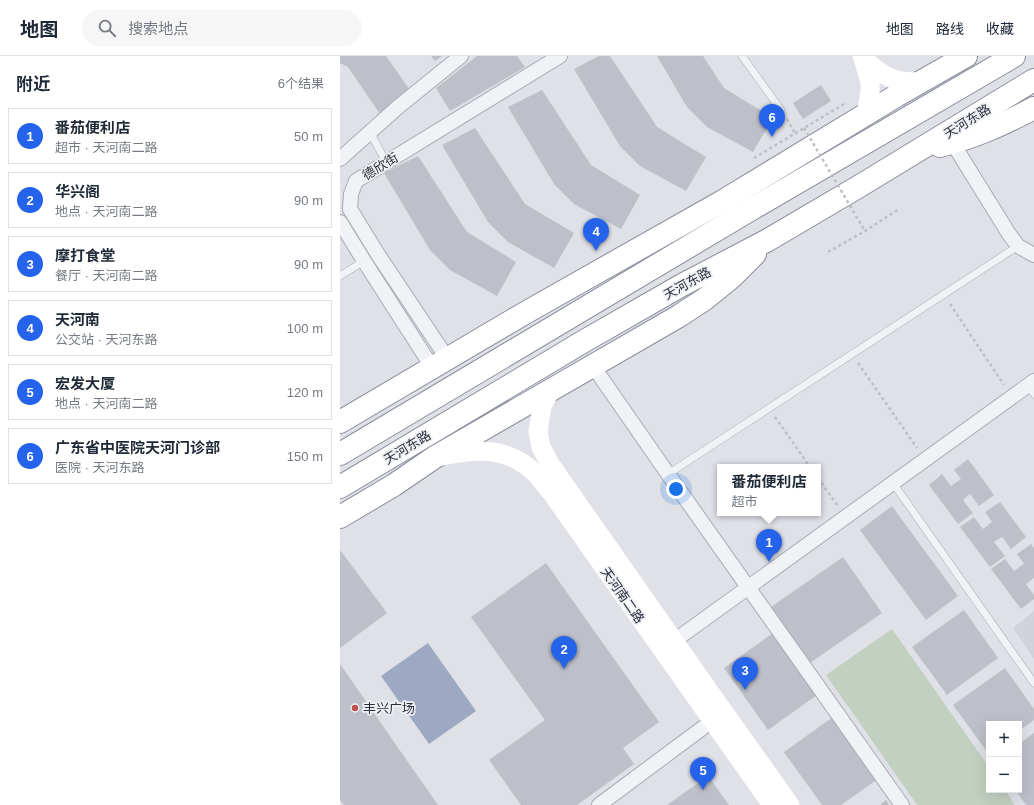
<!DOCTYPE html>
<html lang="zh">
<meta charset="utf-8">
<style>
body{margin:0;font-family:Helvetica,"Noto Sans SC",sans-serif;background:#f6f6f7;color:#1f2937}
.controls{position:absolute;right:12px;bottom:12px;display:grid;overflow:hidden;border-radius:0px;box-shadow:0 4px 16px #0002}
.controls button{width:36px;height:36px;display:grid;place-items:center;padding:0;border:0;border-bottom:1px solid #e0e1e3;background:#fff;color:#1f2937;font:20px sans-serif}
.you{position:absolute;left:336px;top:433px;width:14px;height:14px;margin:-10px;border:3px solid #fff;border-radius:50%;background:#1a73e8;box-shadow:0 0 0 6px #1a73e833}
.badge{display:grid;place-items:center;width:26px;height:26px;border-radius:50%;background:#2563eb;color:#fff;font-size:13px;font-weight:700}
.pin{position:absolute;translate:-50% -33px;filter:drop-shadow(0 1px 2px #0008)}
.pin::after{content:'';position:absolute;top:21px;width:14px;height:12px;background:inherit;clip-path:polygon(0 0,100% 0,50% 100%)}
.popup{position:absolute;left:377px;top:408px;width:104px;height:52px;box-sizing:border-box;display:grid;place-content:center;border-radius:0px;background:#fff;filter:drop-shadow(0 1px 3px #0005);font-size:13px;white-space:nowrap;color:#747a83}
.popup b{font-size:15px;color:#1f2937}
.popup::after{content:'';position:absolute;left:50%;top:100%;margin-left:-8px;border:8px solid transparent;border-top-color:#fff}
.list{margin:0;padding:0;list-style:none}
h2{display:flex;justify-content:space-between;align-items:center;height:52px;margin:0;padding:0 16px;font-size:17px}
h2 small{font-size:13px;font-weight:400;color:#747a83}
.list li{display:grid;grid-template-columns:26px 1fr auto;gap:12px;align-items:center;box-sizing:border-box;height:56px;margin:0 8px 8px;padding:0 8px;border:1px solid #e0e1e3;border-radius:0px}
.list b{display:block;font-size:15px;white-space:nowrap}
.list p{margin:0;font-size:13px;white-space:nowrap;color:#747a83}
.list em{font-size:13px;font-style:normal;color:#747a83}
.icon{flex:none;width:22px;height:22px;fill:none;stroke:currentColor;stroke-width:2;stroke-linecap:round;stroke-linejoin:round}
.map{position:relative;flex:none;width:694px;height:749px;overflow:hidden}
header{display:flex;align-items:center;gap:24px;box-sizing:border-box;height:56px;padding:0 20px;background:#fff;border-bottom:1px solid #e0e1e3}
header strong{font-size:19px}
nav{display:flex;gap:22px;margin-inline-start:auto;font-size:14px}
.search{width:280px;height:36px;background:#f6f6f7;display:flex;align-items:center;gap:10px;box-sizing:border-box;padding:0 14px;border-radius:22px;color:#747a83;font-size:15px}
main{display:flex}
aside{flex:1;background:#fff}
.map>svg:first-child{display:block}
</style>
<header>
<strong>地图</strong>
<div class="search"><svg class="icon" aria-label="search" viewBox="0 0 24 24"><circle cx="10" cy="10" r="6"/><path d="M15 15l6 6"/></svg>搜索地点</div>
<nav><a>地图</a><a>路线</a><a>收藏</a></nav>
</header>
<main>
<aside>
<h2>附近<small>6个结果</small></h2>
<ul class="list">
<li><span class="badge">1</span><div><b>番茄便利店</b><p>超市 · 天河南二路</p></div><em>50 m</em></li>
<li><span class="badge">2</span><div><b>华兴阁</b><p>地点 · 天河南二路</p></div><em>90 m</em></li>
<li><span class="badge">3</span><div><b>摩打食堂</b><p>餐厅 · 天河南二路</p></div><em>90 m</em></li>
<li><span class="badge">4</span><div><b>天河南</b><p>公交站 · 天河东路</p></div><em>100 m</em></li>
<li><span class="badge">5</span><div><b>宏发大厦</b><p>地点 · 天河南二路</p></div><em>120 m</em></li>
<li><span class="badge">6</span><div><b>广东省中医院天河门诊部</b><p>医院 · 天河东路</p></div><em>150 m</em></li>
</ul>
</aside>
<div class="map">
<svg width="694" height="749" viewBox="0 0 694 749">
<rect width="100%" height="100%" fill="#dfe1e7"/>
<!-- built -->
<polygon fill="#d1d3db" points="694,555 694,603 673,572"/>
<!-- green -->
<polygon fill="#c2d0c1" points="552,573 649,711 649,734 665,734 675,749 577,749 486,619"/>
<!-- water -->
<polygon fill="#9da9c3" points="88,587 136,655 89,688 41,620"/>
<!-- building -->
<g fill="#bdbfc9">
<polygon points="0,0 46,0 72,37 40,58 8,11 0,7"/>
<polygon points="91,0 102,0 95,5"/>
<polygon points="137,0 177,0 185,11 110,55 96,32"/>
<polygon points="259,0 270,0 317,71 366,101 346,135 300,110 280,90 234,13"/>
<polygon points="317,0 363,0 384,32 433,62 413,96 367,71 347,51"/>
<polygon points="481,29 491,45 463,63 453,47"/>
<polygon points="202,34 251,109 300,139 281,173 234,148 214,128 168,51"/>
<polygon points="135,72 185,148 234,177 214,212 168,186 148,166 102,89"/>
<polygon points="78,100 127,176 176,206 157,240 110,214 90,194 44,117"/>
<polygon points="628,403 654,439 639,450 630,438 623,444 633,457 618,468 589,429 602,418 611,430 621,423 614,414"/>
<polygon points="660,446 686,481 671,493 662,481 654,486 665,500 650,511 620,471 634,461 643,473 652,466 645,456"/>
<polygon points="552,450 618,540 586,564 520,474"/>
<polygon points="691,488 694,492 694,522 686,528 694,539 694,543 681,553 651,513 665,503 674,515 684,508 677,498"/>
<polygon points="0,494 47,557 0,592"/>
<polygon points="503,501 542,557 470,607 431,551"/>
<polygon points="206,507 319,666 283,692 294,708 237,749 181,749 149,704 205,664 131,561"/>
<polygon points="624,554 658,602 607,639 572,591"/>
<polygon points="433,577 477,639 428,674 384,612"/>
<polygon points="0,608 61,696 98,749 4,749 0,744"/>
<polygon points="665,612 694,653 694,664 679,675 679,668 649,668 649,696 648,697 613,649"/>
<polygon points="493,661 538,723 501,749 482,749 444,696"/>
<polygon points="694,677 694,749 686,749 675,734 679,734 679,688"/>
<polygon points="368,720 389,749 327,749"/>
<polygon points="546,744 549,749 540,749"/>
</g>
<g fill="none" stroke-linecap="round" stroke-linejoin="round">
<!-- lane casing -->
<g stroke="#a8abb4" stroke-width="8">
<g id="lane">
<polyline points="402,0 441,54"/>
<polyline points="30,76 46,106"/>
<polyline points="0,220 24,205"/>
<polyline points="688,329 694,338"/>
<polyline points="328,418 678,190"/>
<polyline points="553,427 694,627"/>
</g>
</g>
<!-- street casing -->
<g stroke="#a8abb4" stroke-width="16">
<g id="street">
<polyline points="612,86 669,178 678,190 694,199"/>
<polyline points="0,103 58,51 121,0"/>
<polyline points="0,166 24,205 92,311"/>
<polyline points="107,302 37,197 10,153 11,138 16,125 220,0"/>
<polyline points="253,310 328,418 562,749"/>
<polyline points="334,585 694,325"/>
<polyline points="259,749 380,659"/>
</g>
</g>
<!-- highway casing -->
<g stroke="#888c9c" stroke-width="24">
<g id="highway">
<path d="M600,90C635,81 662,69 694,52"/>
<polyline points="0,366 185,257 383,145 556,40 626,0"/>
<polyline points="0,398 410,154 674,0"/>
<polyline points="0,431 246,284 342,229 428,184 518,131 694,24"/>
<polyline points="0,461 54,429 95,401 339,260 365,243 392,221 415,198"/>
</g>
</g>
<!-- path -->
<g stroke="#bdbfc5" stroke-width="2.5" stroke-dasharray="3 3" stroke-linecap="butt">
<polyline points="447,63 456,79"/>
<polyline points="488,196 525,175 559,153"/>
<polyline points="610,248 664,329"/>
<polyline points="518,307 577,392"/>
<polyline points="435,361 470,411"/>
<polyline points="478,422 497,449"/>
</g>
<!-- lane -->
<use href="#lane" stroke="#f1f2f5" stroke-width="7"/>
<!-- street -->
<use href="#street" stroke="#f1f2f5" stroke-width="14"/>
<!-- secondary -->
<g stroke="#fff" stroke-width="19">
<path d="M522,0C532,11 546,23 561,25C568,26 574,26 581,26"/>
<polyline points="523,2 530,26 530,36 526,59"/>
<polyline points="210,335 202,350 198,376 201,391 210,408 371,638 450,749"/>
<path d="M102,400C139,392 169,391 197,419C202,424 206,431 211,436L432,749"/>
</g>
<!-- highway -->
<use href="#highway" stroke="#fff" stroke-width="22"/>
<!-- path-bridge -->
<g stroke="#bdbfc5" stroke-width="2.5" stroke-dasharray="3 3" stroke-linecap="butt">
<polyline points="464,72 525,175"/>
<polyline points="414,102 504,48"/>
</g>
</g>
<!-- markers -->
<circle fill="#c0524f" stroke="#eef0f4" stroke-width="1.5" cx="15" cy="652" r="4"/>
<g text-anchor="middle" stroke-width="3.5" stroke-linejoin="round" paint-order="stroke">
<!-- street labels -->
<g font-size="13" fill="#292d3c" stroke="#eef0f4">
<text transform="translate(627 65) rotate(-32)" y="5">天河东路</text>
<text transform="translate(40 110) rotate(-32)" y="5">德欣街</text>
<text transform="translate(347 227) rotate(-29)" y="5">天河东路</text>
<text transform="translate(67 391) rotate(-31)" y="5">天河东路</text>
<text transform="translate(283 539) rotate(55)" y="5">天河南二路</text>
</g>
<!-- poi labels -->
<g font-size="13" fill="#292d3c" stroke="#eef0f4" text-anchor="start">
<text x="23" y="657">丰兴广场</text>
</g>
</g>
</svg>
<div class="controls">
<button>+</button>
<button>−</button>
</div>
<div class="you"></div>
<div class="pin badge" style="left:429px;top:506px">1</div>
<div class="popup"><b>番茄便利店</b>超市</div>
<div class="pin badge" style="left:224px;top:613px">2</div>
<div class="pin badge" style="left:405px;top:634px">3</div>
<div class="pin badge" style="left:256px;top:195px">4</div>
<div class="pin badge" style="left:363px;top:734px">5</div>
<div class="pin badge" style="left:432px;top:81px">6</div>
</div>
</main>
